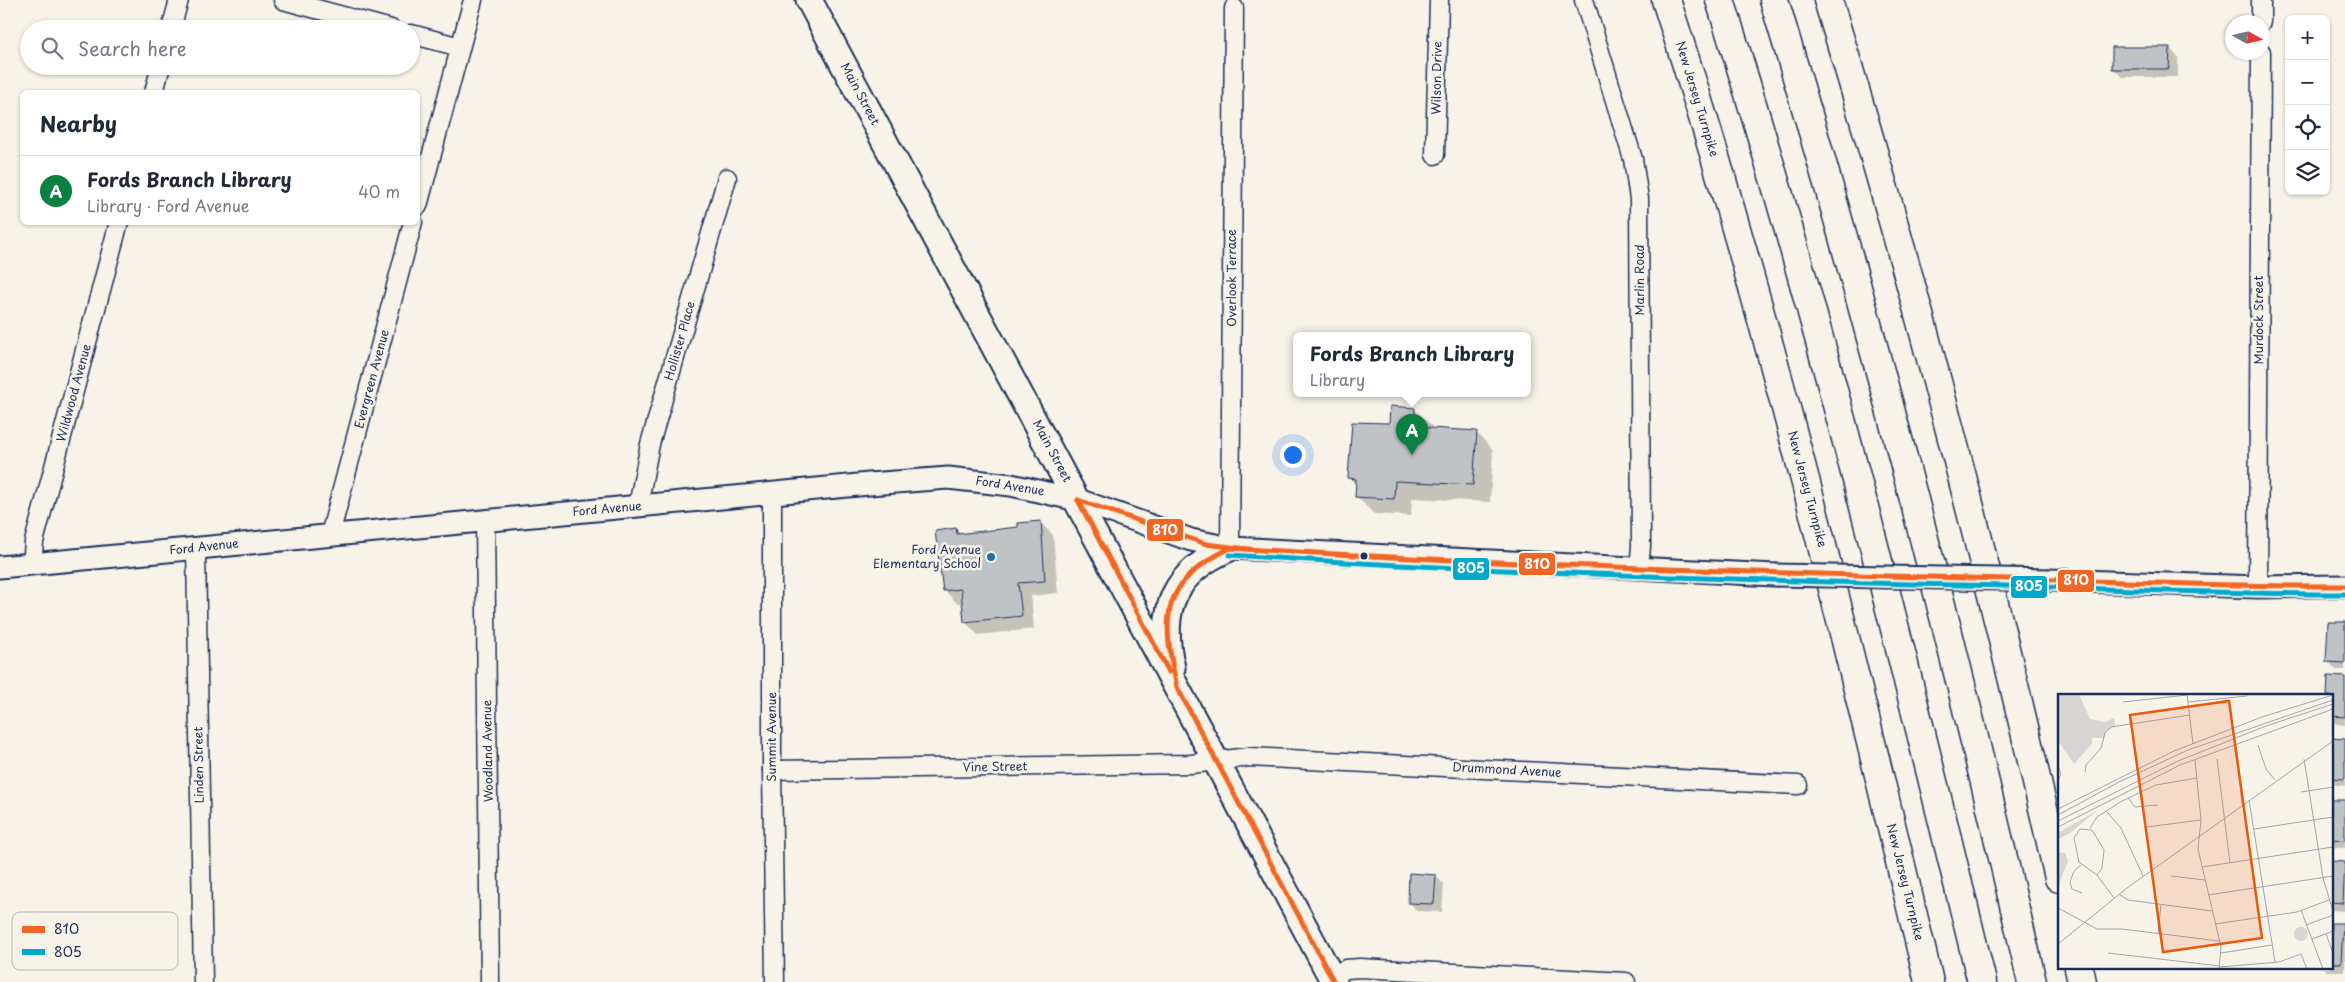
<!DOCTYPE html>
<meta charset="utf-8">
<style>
body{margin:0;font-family:"Playpen Sans",sans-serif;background:#f6f6f7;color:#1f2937}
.controls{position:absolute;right:15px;top:15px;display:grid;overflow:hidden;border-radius:8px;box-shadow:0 1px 4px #0004}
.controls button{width:45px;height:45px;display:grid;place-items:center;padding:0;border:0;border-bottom:1px solid #e0e1e3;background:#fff;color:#1f2937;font:25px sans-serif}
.compass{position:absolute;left:2225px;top:15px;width:45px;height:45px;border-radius:50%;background:#fff;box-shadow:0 1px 4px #0004;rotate:98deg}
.you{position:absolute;left:1292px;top:454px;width:18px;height:18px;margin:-12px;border:4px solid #fff;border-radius:50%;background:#1a73e8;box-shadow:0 0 0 8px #1a73e833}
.badge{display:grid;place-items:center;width:32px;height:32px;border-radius:50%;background:#0b8043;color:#fff;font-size:16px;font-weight:700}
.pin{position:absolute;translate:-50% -41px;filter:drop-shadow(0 1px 2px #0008)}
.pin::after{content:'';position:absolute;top:26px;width:18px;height:15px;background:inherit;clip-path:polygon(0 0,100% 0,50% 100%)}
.popup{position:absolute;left:1293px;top:332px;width:238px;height:65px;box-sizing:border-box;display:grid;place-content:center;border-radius:8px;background:#fff;filter:drop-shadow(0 1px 4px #0005);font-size:16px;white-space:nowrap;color:#747a83}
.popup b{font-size:19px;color:#1f2937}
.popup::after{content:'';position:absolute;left:50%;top:100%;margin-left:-10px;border:10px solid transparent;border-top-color:#fff}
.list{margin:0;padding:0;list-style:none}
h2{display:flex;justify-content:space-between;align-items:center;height:65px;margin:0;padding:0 20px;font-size:21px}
h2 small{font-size:16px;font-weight:400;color:#747a83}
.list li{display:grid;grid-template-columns:32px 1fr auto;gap:15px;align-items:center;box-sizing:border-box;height:70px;padding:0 20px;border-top:1px solid #e0e1e3}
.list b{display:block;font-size:19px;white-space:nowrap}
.list p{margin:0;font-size:16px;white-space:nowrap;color:#747a83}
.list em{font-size:16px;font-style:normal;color:#747a83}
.icon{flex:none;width:28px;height:28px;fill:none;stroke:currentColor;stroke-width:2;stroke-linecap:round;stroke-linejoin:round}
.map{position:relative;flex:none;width:2345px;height:982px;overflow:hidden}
.search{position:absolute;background:#fff;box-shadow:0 1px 4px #0004;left:20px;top:20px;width:400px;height:55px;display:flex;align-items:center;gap:12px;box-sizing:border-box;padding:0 18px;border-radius:28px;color:#747a83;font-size:19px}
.panel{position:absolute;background:#fff;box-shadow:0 1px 4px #0004;left:20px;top:90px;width:400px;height:135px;border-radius:8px}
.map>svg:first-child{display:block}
</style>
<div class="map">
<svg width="2345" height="982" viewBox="0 0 2345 982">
<rect width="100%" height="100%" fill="#f7f3e8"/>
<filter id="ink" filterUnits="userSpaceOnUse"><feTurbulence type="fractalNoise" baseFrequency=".02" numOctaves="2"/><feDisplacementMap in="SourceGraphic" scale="10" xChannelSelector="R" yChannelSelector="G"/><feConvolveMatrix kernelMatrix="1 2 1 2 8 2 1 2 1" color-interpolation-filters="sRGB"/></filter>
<g filter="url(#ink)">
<!-- shadow -->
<g fill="#0003">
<polygon points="2169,48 2178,57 2178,77 2122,77 2113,68"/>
<polygon points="1414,409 1432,426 1431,430 1476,432 1493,450 1490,502 1412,498 1411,516 1374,514 1357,497 1357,485 1350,478 1390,425"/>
<polygon points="1040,522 1053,535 1058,593 1031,596 1034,629 978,635 965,622 964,603 957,603 944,590 956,529 961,535 1019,528"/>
<polygon points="2345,624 2345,670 2336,670 2328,661"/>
<polygon points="2345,678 2345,725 2336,724 2331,720 2331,696"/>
<polygon points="2331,739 2345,740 2345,786 2331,784"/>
<polygon points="2331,801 2345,801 2345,848 2331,847"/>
<polygon points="2331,863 2345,864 2345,911 2331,910"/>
<polygon points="1435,876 1444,884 1442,912 1417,911 1409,902"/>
<polygon points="2331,924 2342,925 2345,928 2345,971 2327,971 2324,968 2331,968"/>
</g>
<!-- building -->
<g fill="#c0c3c5" stroke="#1b2f5e">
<polygon points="2112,47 2170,47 2169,69 2112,69"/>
<polygon points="1390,406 1415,408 1414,427 1477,431 1473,485 1395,481 1394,499 1355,497 1356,479 1348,478 1352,422 1389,423"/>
<polygon points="1041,521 1045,581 1018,583 1022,616 964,622 961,589 943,591 935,531 956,528 957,534 1018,527 1018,523"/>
<polygon points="2328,622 2345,622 2345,663 2326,662"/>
<polygon points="2328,676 2345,677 2345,717 2331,716 2331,696 2327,696"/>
<polygon points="2331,738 2345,739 2345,779 2331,778"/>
<polygon points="2331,800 2345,800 2345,840 2331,839"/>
<polygon points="2331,861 2345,862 2343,903 2331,902"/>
<polygon points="1409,873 1436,875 1434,904 1408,903"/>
<polygon points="2331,923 2343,923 2341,963 2331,963"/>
</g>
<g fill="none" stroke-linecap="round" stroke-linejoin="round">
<!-- minor casing -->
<g stroke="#1b2f5e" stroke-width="21">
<g id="minor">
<polyline points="283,0 391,29"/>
<polyline points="1584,0 1633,159 1639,199 1641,546 1639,569"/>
<polyline points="2261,22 2261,0"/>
<polyline points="171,29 179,0"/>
<polyline points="411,34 460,47"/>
<polyline points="154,92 161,66"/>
<polyline points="1435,155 1439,0"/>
<polyline points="418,206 473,0"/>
<polyline points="772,493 772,770 775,982"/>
<polyline points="638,506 650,444 727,178"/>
<polyline points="485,520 490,982"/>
<polyline points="330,535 413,222"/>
<polyline points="196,548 203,982"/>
<polyline points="1230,548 1234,8"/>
<polyline points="32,564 34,542 119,222"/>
<polyline points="2258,587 2261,52"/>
<polyline points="772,770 1191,764 1249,757 1798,785"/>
<polyline points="1331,976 1346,969 1360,968 1626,982"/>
</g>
</g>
<!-- tertiary casing -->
<g stroke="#1b2f5e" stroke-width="25">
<g id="tertiary">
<polyline points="0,567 869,484 948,478 1011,485 1078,500 1191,540 1230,548 1775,575"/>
<polyline points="2049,580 2258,587 2345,586"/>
</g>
</g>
<!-- secondary casing -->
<g stroke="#1b2f5e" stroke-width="29">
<g id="secondary">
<polyline points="809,0 1334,982"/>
<path d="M1172,668C1158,608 1174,572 1230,548"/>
</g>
</g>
<!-- motorway casing -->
<g stroke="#1b2f5e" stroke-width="31">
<g id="motorway">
<path d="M1666,0C1771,322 1850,653 1929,982"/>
<path d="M1720,0C1822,323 1902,653 1982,982"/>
<path d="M1774,0C1872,324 1956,652 2032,982"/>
<path d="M1828,0C1917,290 1992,582 2059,878"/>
<polyline points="2079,968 2082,982"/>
</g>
</g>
<!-- minor -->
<use href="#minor" stroke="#f7f3e8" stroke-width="18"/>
<!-- tertiary -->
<use href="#tertiary" stroke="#f7f3e8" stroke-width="21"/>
<!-- secondary -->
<use href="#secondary" stroke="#f7f3e8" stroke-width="25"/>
<!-- motorway -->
<use href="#motorway" stroke="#f7f3e8" stroke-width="28"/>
<!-- tertiary-bridge casing -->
<g stroke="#1b2f5e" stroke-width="25" stroke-linecap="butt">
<polyline id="tertiary-bridge" points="1775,575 2049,580"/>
</g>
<!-- tertiary-bridge -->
<use href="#tertiary-bridge" stroke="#f7f3e8" stroke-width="21"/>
<!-- bus-1 casing -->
<g stroke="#f7f3e8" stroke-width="9">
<g id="bus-1">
<polyline points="1078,500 1206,544 1255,550"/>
<polyline points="1078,500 1169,672"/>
<path d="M1334,982L1177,687C1161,615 1160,584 1230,548C1489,564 1749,573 2009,579C2121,581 2233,587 2345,586"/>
</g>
</g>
<!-- bus-2 casing -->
<g stroke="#f7f3e8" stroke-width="9">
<path id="bus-2" d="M1230,555C1489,572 1749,581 2009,586C2121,589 2233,594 2345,594"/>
</g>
<!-- bus-1 -->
<use href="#bus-1" stroke="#f26522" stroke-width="5"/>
<!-- bus-2 -->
<use href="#bus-2" stroke="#00a9ce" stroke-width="5"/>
</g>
</g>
<!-- markers -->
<circle fill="#1b2f5e" stroke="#f7f3e8" stroke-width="2" cx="1364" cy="556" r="4.5"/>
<circle fill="#1f6fb2" stroke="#f7f3e8" stroke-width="2" cx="991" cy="557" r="5"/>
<g text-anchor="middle" stroke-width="5" stroke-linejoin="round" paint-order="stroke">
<!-- street labels -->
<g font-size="12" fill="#1b2f5e" stroke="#f7f3e8">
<text transform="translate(1437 78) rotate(-89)" y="4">Wilson Drive</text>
<text transform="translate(860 94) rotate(62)" y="4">Main Street</text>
<text transform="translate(1697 99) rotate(73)" y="4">New Jersey Turnpike</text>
<text transform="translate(1232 278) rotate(-90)" y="4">Overlook Terrace</text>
<text transform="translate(1640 280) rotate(-90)" y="4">Marlin Road</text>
<text transform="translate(2259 320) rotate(-90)" y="4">Murdock Street</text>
<text transform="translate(680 341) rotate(-74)" y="4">Hollister Place</text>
<text transform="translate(372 379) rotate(-75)" y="4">Evergreen Avenue</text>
<text transform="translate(74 393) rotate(-75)" y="4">Wildwood Avenue</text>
<text transform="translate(1052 451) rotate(62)" y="4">Main Street</text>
<text transform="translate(1010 486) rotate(9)" y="4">Ford Avenue</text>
<text transform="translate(1807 489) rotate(75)" y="4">New Jersey Turnpike</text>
<text transform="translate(607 509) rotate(-5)" y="4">Ford Avenue</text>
<text transform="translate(204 547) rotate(-6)" y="4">Ford Avenue</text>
<text transform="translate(772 737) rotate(-90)" y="4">Summit Avenue</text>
<text transform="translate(488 751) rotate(-91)" y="4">Woodland Avenue</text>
<text transform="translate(199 765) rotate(-91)" y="4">Linden Street</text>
<text transform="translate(995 767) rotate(-1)" y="4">Vine Street</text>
<text transform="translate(1507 770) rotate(3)" y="4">Drummond Avenue</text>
<text transform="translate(1905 882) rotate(76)" y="4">New Jersey Turnpike</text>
</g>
<!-- poi labels -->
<g font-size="12" fill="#1b2f5e" stroke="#f7f3e8" text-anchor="end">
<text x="981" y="554">Ford Avenue<tspan x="981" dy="14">Elementary School</tspan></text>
</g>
</g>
<!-- overview -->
<g transform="translate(2058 694)">
<rect width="275" height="275" fill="#f7f3e8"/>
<path d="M0,0H21L32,25L47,28L56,24L57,32L48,37L46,44H34V50L16,70L0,47ZM40,116L12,139L0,145V139ZM0,158L7,159L10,167L0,193ZM236 240a7 7 0 1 1 14 0a7 7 0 1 1-14 0Z" fill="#d7d6d4"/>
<path fill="none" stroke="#9fa5b1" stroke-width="1" d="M129,0L135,50M65,8L129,1M130,8L189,2M200,51L208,75L217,86M179,57L184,109M159,65L172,169M246,65L265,184L275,217M137,66L143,126L140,155L163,253L161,275M0,71L3,80L0,87M27,78L28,71L43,54L47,39L53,33L132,21M243,98L275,93M70,104L77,113L100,111M191,106L217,268M0,115L116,57L204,23L275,1M48,117L63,134L85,182M0,121L61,88L130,56L275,6M0,127L120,67L208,32L275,10M0,133L122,71L275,15M88,133L143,126M32,134L39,123L64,107L98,91L139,84M196,135L275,123M23,171L16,177L12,188L14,195L24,199M144,173L275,153M39,181L44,174L46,156L34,136L22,135L16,144L21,168L39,181L56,204M113,182L147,186M61,200L70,206L154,217M150,201L275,182M0,214L39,235H64L161,247M243,216L265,275M157,230L239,218L271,206M248,231L275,221M100,239L103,211M268,240L275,259M254,245L275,237M0,250L69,194L275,47M50,259L162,272M163,259L214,251M161,273L221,268L243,260L249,275"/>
<path fill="#e8590c" fill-opacity="0.15" stroke="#e8590c" stroke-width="2.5" d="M171,7L204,244L105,258L72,21Z"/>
<rect width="275" height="275" fill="none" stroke="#1b2f5e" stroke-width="2.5"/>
</g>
<!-- legend -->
<rect x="12" y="912" width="166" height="58" rx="8" fill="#f7f3e8" stroke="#b5b8bf" stroke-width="1"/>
<rect x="22" y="926" width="23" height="7" fill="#f26522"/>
<rect x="22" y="949" width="23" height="6" fill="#00a9ce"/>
<g font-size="14" fill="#1b2f5e">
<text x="54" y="934">810</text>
<text x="54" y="957">805</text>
</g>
<g stroke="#f7f3e8" stroke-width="2">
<rect x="1146" y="518" width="38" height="24" rx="5" fill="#f26522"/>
<rect x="1518" y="552" width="38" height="24" rx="5" fill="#f26522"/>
<rect x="1452" y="557" width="38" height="24" rx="5" fill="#00a9ce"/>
<rect x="2057" y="569" width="38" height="24" rx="5" fill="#f26522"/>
<rect x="2010" y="575" width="38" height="24" rx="5" fill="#00a9ce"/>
</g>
<g font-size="14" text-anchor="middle" font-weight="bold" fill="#fff">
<text x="1165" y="535">810</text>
<text x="1537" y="569">810</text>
<text x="1471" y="573">805</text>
<text x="2076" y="585">810</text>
<text x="2029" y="591">805</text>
</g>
</svg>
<div class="controls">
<button>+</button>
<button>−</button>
<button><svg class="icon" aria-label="locate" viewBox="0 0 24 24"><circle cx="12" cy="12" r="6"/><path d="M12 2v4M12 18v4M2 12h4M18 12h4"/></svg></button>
<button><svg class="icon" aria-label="layers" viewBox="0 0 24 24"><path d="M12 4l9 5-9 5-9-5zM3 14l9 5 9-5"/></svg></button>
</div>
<svg class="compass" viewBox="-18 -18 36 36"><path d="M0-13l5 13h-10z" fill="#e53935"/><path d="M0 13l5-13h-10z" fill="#747a83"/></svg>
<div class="you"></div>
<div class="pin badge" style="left:1412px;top:455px">A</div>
<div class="popup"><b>Fords Branch Library</b>Library</div>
<div class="search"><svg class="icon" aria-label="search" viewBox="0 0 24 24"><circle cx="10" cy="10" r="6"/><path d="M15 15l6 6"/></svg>Search here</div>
<section class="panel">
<h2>Nearby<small></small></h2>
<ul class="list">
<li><span class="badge">A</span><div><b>Fords Branch Library</b><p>Library · Ford Avenue</p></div><em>40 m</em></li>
</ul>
</section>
</div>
